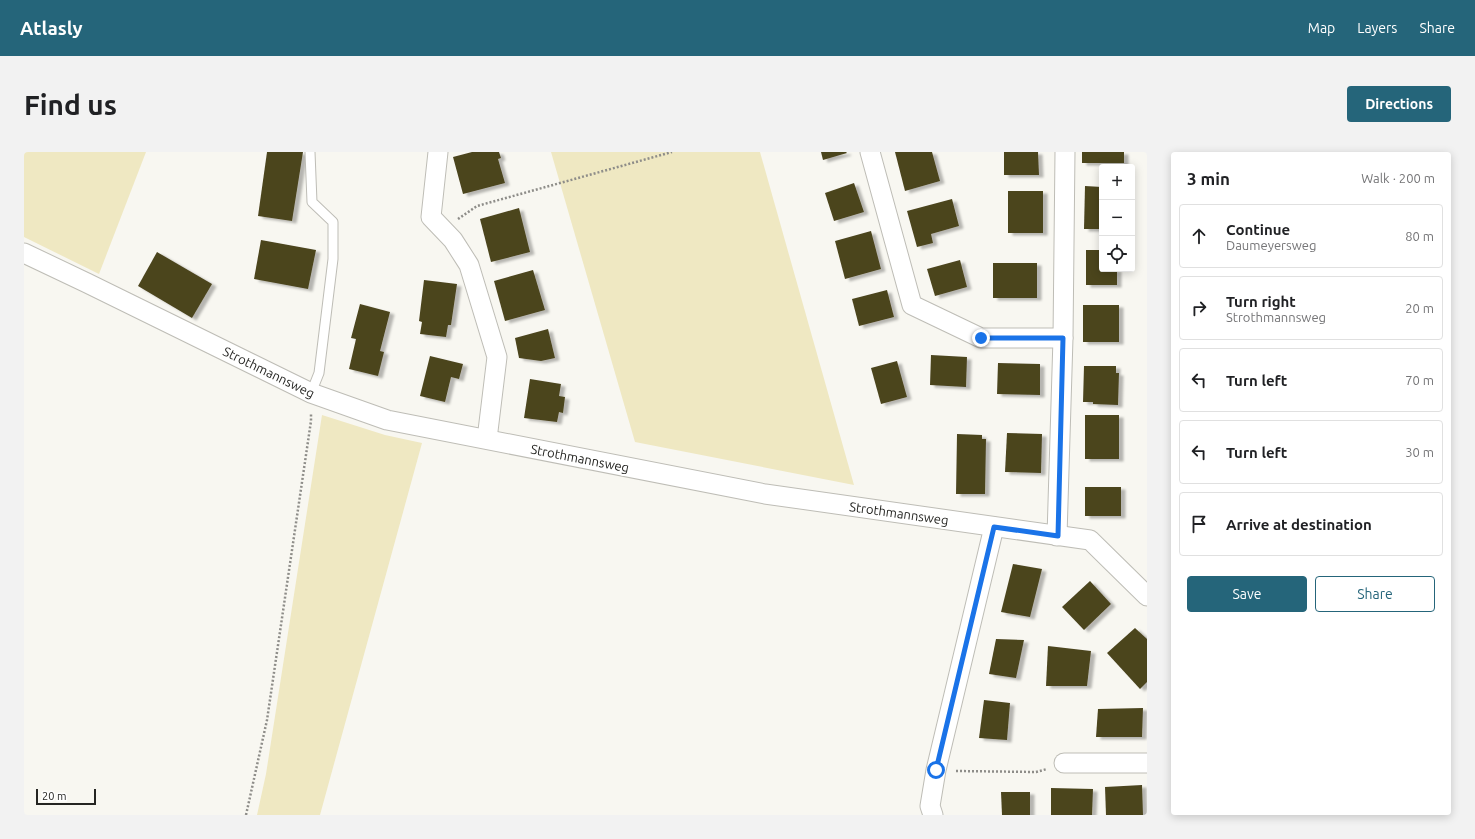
<!DOCTYPE html>
<meta charset="utf-8">
<style>
body{margin:0;font-family:Ubuntu,sans-serif;background:#f2f2f2;color:#202124}
.controls{position:absolute;right:12px;top:12px;display:grid;overflow:hidden;border-radius:4px;box-shadow:0 2px 10px #0003}
.controls button{width:36px;height:36px;display:grid;place-items:center;padding:0;border:0;border-bottom:1px solid #e0e0e0;background:#fff;color:#202124;font:20px sans-serif}
.scale{position:absolute;left:12px;bottom:10px;width:60px;box-sizing:border-box;padding-left:4px;border:2px solid #252522;border-top:0;font-size:11px;line-height:14px;white-space:nowrap;color:#252522;-webkit-text-stroke:3px #fff;paint-order:stroke}
.stop{position:absolute;width:12px;height:12px;margin:-9px;border:3px solid #1a73e8;border-radius:50%;background:#fff}
.stop.end{background:#1a73e8;border-color:#fff;box-shadow:0 1px 4px #0008}
.list{margin:0;padding:0;list-style:none}
h2{display:flex;justify-content:space-between;align-items:center;height:52px;margin:0;padding:0 16px;font-size:17px}
h2 small{font-size:13px;font-weight:400;color:#757577}
.list li{display:grid;grid-template-columns:26px 1fr auto;gap:12px;align-items:center;box-sizing:border-box;height:64px;margin:0 8px 8px;padding:0 8px;border:1px solid #e0e0e0;border-radius:4px}
.list b{display:block;font-size:15px;white-space:nowrap}
.list p{margin:0;font-size:13px;white-space:nowrap;color:#757577}
.list em{font-size:13px;font-style:normal;color:#757577}
.actions{display:flex;gap:8px;padding:12px 16px}
.actions a{flex:1;padding:9px 0;border:1px solid #25657a;border-radius:4px;text-align:center;font-size:14px;color:#25657a}
.actions .main{background:#25657a;color:#fff}
.icon{flex:none;width:22px;height:22px;fill:none;stroke:currentColor;stroke-width:2;stroke-linecap:round;stroke-linejoin:round}
.map{position:relative;flex:none;width:1123px;height:663px;overflow:hidden;border-radius:4px}
header{display:flex;align-items:center;gap:24px;box-sizing:border-box;height:56px;padding:0 20px;background:#25657a;color:#fff}
header strong{font-size:19px}
nav{display:flex;gap:22px;margin-inline-start:auto;font-size:14px}
.intro{display:flex;align-items:center;justify-content:space-between;box-sizing:border-box;height:96px;padding:0 24px}
h1{margin:0;font-size:28px}
.button{padding:10px 18px;border-radius:4px;background:#25657a;color:#fff;font-size:14px;font-weight:700}
main{display:flex;gap:24px;padding:0 24px}
aside{flex:1;background:#fff;border-radius:4px;box-shadow:0 2px 10px #0003}
.map>svg:first-child{display:block}
</style>
<header>
<strong>Atlasly</strong>
<nav><a>Map</a><a>Layers</a><a>Share</a></nav>
</header>
<div class="intro"><h1>Find us</h1><a class="button">Directions</a></div>
<main>
<div class="map">
<svg width="1123" height="663" viewBox="0 0 1123 663">
<defs>
<filter id="shadow"><feDropShadow dx="4.5" dy="2.5" stdDeviation="1" flood-color="#0004"/></filter>
</defs>
<rect width="100%" height="100%" fill="#f8f7f1"/>
<!-- green -->
<g fill="#efe8c2">
<polygon points="0,0 122,0 75,122 0,85"/>
<polygon points="527,0 736,0 830,333 611,290"/>
<polygon points="298,263 361,283 398,291 296,663 233,663 242,622"/>
</g>
<!-- building -->
<g fill="#4b441f" filter="url(#shadow)">
<polygon points="243,0 279,0 268,69 234,64"/>
<polygon points="448,0 475,0 477,6 474,7 481,31 439,42 429,5"/>
<polygon points="797,0 822,0 823,1 799,8"/>
<polygon points="871,0 908,0 916,29 881,39"/>
<polygon points="980,0 1014,0 1015,23 980,23"/>
<rect x="1058" y="0" width="42" height="11"/>
<polygon points="830,31 840,60 810,69 801,41"/>
<polygon points="1061,34 1078,35 1078,77 1060,77"/>
<rect x="984" y="39" width="35" height="42"/>
<polygon points="928,47 935,74 907,82 909,91 893,95 883,59"/>
<polygon points="495,56 506,100 467,110 456,67"/>
<polygon points="847,79 857,117 821,127 811,89"/>
<polygon points="237,88 292,98 284,137 230,127"/>
<polygon points="1062,98 1078,98 1078,117 1093,117 1093,133 1062,133"/>
<polygon points="133,100 188,132 168,166 114,134"/>
<polygon points="936,108 943,135 911,144 903,117"/>
<rect x="969" y="111" width="44" height="35"/>
<polygon points="509,118 521,158 481,169 470,129"/>
<polygon points="400,128 433,132 427,173 424,173 422,185 396,182 398,170 395,169"/>
<polygon points="863,138 870,165 835,174 828,147"/>
<polygon points="336,152 366,160 356,199 360,200 354,224 325,217 332,187 327,186"/>
<rect x="1059" y="153" width="36" height="37"/>
<polygon points="524,177 531,206 517,209 495,206 491,186"/>
<polygon points="907,203 943,205 942,235 906,233"/>
<polygon points="406,204 439,212 435,227 427,225 421,250 396,244"/>
<polygon points="873,209 883,245 857,252 847,216"/>
<polygon points="974,211 1016,212 1016,243 973,242"/>
<polygon points="1060,214 1092,214 1092,221 1095,221 1094,253 1069,252 1069,250 1059,250"/>
<polygon points="506,227 537,232 535,244 541,245 539,261 535,260 533,270 500,266"/>
<rect x="1061" y="263" width="34" height="44"/>
<polygon points="983,281 1018,282 1017,321 981,320"/>
<polygon points="933,282 958,283 958,287 962,287 961,342 932,342"/>
<rect x="1061" y="335" width="36" height="29"/>
<polygon points="989,412 1018,417 1006,465 977,460"/>
<polygon points="1066,429 1087,452 1060,478 1038,455"/>
<polygon points="1111,476 1123,487 1123,530 1116,537 1083,501"/>
<polygon points="972,487 1000,488 992,526 965,522"/>
<polygon points="1024,494 1067,499 1063,534 1022,534"/>
<polygon points="960,548 986,551 983,588 955,586"/>
<polygon points="1119,556 1118,585 1072,585 1074,557"/>
<polygon points="1118,633 1119,663 1082,663 1081,635"/>
<polygon points="1027,636 1069,637 1068,663 1027,663"/>
<polygon points="977,640 1006,640 1006,663 978,663"/>
</g>
<g fill="none" stroke-linecap="round" stroke-linejoin="round">
<!-- lane casing -->
<g stroke="#bebdb6" stroke-width="11">
<polyline id="lane" points="286,0 288,50 309,70 309,107 295,221 287,241"/>
</g>
<!-- street casing -->
<g stroke="#bebdb6" stroke-width="21">
<g id="street">
<polyline points="414,0 407,65 429,88 445,113 473,205 463,287"/>
<polyline points="846,0 888,153 957,186 1039,186"/>
<polyline points="0,101 63,131 287,241 363,268 741,342 1066,388 1123,444"/>
<polyline points="1033,384 1039,186 1041,0"/>
<polyline points="1040,611 1123,611"/>
<polyline points="909,663 906,654 912,618 970,375"/>
</g>
</g>
<!-- path -->
<g stroke="#8e8d89" stroke-width="2.5" stroke-dasharray="2 2" stroke-linecap="butt">
<polyline points="434,67 453,54 648,0"/>
<polyline points="932,619 1012,620 1023,617"/>
<polyline points="222,663 243,568 287,269 287,261"/>
</g>
<!-- lane -->
<use href="#lane" stroke="#fff" stroke-width="9"/>
<!-- street -->
<use href="#street" stroke="#fff" stroke-width="19"/>
</g>
<g fill="none" stroke-linecap="round" stroke-linejoin="round">
<!-- route -->
<polyline stroke="#1a73e8" stroke-width="5" points="912,618 970,375 1034,384 1039,186 957,186"/>
</g>
<g text-anchor="middle" stroke-width="4" stroke-linejoin="round" paint-order="stroke">
<!-- street labels -->
<g font-size="13" fill="#252522" stroke="#fff">
<text transform="translate(245 220) rotate(26)" y="5">Strothmannsweg</text>
<text transform="translate(556 306) rotate(11)" y="5">Strothmannsweg</text>
<text transform="translate(875 361) rotate(8)" y="5">Strothmannsweg</text>
</g>
</g>
</svg>
<div class="controls">
<button>+</button>
<button>−</button>
<button><svg class="icon" aria-label="locate" viewBox="0 0 24 24"><circle cx="12" cy="12" r="6"/><path d="M12 2v4M12 18v4M2 12h4M18 12h4"/></svg></button>
</div>
<div class="scale">20 m</div>
<div class="stop" style="left:912px;top:618px"></div>
<div class="stop end" style="left:957px;top:186px"></div>
</div>
<aside>
<h2>3 min<small>Walk · 200 m</small></h2>
<ul class="list">
<li><svg class="icon" aria-label="ahead" viewBox="0 0 24 24"><path d="M12 20V5M6 11l6-6 6 6"/></svg><div><b>Continue</b><p>Daumeyersweg</p></div><em>80 m</em></li>
<li><svg class="icon" aria-label="right" viewBox="0 0 24 24"><path d="M7 20v-9h11M14 6l5 5-5 5"/></svg><div><b>Turn right</b><p>Strothmannsweg</p></div><em>20 m</em></li>
<li><svg class="icon" aria-label="left" viewBox="0 0 24 24"><path d="M17 20v-9H6M10 6l-5 5 5 5"/></svg><div><b>Turn left</b></div><em>70 m</em></li>
<li><svg class="icon" aria-label="left" viewBox="0 0 24 24"><path d="M17 20v-9H6M10 6l-5 5 5 5"/></svg><div><b>Turn left</b></div><em>30 m</em></li>
<li><svg class="icon" aria-label="arrive" viewBox="0 0 24 24"><path d="M6 21V4h12l-3 4 3 4H6"/></svg><div><b>Arrive at destination</b></div></li>
</ul>
<div class="actions"><a class="main">Save</a><a>Share</a></div>
</aside>
</main>
